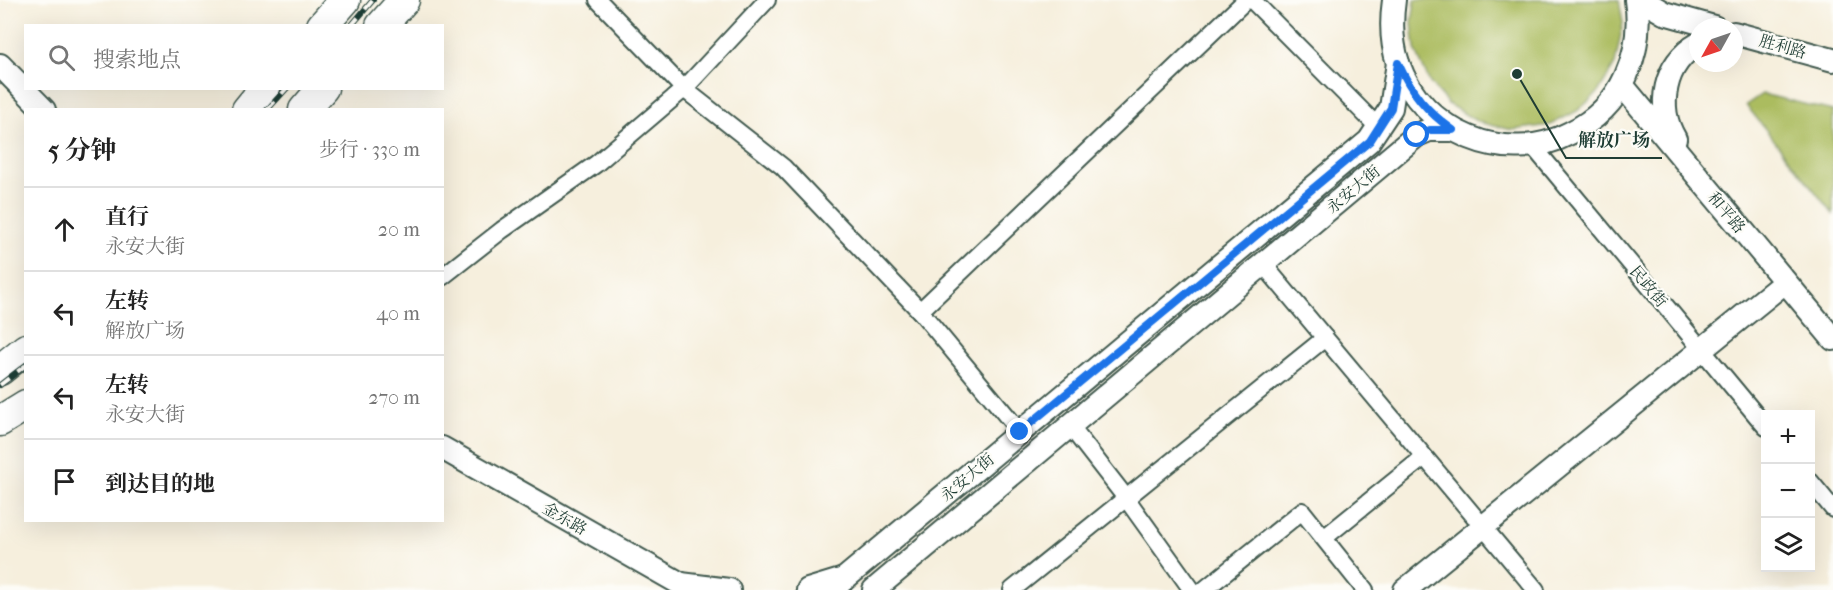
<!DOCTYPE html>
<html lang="zh">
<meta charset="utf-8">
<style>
body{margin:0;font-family:"IM FELL French Canon","Noto Serif SC",serif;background:#f6f6f6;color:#222}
.controls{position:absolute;right:18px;bottom:18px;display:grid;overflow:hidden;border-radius:0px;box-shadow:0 6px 24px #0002}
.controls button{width:54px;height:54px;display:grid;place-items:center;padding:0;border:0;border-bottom:2px solid #e0e0e0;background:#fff;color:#222;font:30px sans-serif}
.compass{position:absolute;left:1689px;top:18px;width:54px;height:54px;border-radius:50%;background:#fff;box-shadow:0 6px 24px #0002;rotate:230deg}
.stop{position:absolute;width:18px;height:18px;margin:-14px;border:4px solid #1a73e8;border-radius:50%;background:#fff}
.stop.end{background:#1a73e8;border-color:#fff;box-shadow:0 2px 6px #0008}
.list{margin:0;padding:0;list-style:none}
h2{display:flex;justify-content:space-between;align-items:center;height:78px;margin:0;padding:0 24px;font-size:26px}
h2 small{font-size:20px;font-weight:400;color:#767676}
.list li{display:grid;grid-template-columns:39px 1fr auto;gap:18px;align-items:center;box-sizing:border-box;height:84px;padding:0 24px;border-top:2px solid #e0e0e0}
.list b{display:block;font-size:22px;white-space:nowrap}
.list p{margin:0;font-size:20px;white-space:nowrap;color:#767676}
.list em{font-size:20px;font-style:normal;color:#767676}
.icon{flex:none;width:33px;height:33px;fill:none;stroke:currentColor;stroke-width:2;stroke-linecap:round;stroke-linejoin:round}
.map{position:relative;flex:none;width:1833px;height:590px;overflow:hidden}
.search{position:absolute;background:#fff;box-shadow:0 6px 24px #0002;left:24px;top:24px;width:420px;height:66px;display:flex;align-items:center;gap:15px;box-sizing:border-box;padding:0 21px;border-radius:0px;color:#767676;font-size:22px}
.panel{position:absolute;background:#fff;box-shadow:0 6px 24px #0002;left:24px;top:108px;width:420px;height:414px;border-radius:0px}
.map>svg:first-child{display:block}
</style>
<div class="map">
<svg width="1833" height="590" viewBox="0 0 1833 590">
<rect width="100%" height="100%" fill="#fdfcf7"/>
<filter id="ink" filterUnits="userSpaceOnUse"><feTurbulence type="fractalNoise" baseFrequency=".0167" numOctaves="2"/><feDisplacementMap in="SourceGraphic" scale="12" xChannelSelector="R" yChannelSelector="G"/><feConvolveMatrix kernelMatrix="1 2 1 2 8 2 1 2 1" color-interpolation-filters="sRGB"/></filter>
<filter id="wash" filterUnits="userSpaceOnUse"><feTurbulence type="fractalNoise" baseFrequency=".008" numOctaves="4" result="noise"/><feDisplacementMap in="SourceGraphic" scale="24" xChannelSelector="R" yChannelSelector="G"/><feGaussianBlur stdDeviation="1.35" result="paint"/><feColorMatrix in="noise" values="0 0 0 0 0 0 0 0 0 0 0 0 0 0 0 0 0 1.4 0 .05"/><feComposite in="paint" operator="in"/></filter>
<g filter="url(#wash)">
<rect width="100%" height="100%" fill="#f6efdd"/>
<!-- green -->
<g fill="#abbc5f" stroke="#657c4a" stroke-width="1.5">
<polygon points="1415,0 1619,0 1623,23 1615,64 1597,94 1577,111 1550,125 1512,130 1478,122 1448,104 1430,83 1415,49 1412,23"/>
<polygon points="1762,94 1833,111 1833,214 1746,105"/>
</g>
</g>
<g filter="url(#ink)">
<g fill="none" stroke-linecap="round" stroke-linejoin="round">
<!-- street casing -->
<g stroke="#3f584d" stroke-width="20">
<g id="street">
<polyline points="598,0 684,89 783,167 920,311"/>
<polyline points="1252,0 1378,127"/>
<polyline points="1532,145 1766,427"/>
<polyline points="1263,264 1536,590"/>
<polyline points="442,277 502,230 596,164 684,89 767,0"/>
<polyline points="1070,426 1126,498 1192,590"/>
<polyline points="1020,432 920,311 1246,0"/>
<polyline points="1810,481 1833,509"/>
<polyline points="1324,538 1424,457"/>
<polyline points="1012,590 1325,338"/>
<polyline points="1204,590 1302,511 1365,590"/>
</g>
</g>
<!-- secondary casing -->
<g stroke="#3f584d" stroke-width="26">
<g id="secondary">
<path d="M1394,0C1391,21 1391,42 1398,63C1422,132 1505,168 1570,133C1595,121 1615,101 1626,76C1637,51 1640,26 1636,0"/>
<polyline points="1642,0 1664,13 1714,27"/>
<polyline points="1734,33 1833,60"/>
<polyline points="0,65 44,110"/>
<polyline points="1622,85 1833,339"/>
<path d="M1675,139C1656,107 1664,63 1698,44"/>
<polyline points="442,448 681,584 687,590"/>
<polyline points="681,584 729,590"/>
<polyline points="808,590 844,579"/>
<polyline points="831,590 1369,141 1391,108 1398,63"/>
<polyline points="874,590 1417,135 1429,130 1453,130"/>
<polyline points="1405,590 1785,282"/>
</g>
</g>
<!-- highway casing -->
<g stroke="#3f584d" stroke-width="33">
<g id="highway">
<polyline points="322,26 345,0"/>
<polyline points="381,26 404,0"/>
<polyline points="247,110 265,88"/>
<polyline points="304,110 323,88"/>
<polyline points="0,370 26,349"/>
<polyline points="0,421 26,405"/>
</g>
</g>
<!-- street -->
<use href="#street" stroke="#fff" stroke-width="16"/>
<!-- secondary -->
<use href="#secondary" stroke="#fff" stroke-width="22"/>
<!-- highway -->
<use href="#highway" stroke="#fff" stroke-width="30"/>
<!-- rail casing -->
<g stroke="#1f3d34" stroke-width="6">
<g id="rail">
<polyline points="351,26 373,0"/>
<polyline points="267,110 287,88"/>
<polyline points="0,385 26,365"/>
</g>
</g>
<!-- rail -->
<use href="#rail" stroke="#fdfcf7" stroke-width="4" stroke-dasharray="11" stroke-linecap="butt"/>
</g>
</g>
<g fill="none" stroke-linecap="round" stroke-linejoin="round" filter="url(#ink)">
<!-- route -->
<path stroke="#1a73e8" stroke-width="8" d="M1020,432L1370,141L1391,108L1398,63C1411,92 1427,112 1453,130H1430L1417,135"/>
</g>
<g text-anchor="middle" stroke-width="4.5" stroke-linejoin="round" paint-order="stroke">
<!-- street labels -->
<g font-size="16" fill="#1f3d34" stroke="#fdfcf7">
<text transform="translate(1783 46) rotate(16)" y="6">胜利路</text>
<text transform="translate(1353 189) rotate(-40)" y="6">永安大街</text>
<text transform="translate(1727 212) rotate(50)" y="6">和平路</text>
<text transform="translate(1649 286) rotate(50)" y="6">民政街</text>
<text transform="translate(967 477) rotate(-40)" y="6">永安大街</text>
<text transform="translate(565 518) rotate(30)" y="6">金东路</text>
</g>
</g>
<!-- callouts -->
<path fill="none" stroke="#1f3d34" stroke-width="2" d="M1517 74L1566 158H1662"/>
<circle fill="#1f3d34" stroke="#fdfcf7" stroke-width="2" cx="1517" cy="74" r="6"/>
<g font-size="18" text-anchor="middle" font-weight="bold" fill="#1f3d34" stroke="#fdfcf7" stroke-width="4.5" stroke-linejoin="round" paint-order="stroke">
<text x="1614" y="146">解放广场</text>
</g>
</svg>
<div class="controls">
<button>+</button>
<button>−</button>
<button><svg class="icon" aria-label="layers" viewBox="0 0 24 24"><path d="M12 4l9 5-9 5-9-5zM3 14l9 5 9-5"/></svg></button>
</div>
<svg class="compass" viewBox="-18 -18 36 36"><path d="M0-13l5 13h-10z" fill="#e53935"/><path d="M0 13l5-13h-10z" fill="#767676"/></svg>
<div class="stop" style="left:1417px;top:135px"></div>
<div class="stop end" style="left:1020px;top:432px"></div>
<div class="search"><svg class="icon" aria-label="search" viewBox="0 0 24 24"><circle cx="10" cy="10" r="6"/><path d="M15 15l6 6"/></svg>搜索地点</div>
<section class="panel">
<h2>5 分钟<small>步行 · 330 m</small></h2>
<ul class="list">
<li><svg class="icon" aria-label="ahead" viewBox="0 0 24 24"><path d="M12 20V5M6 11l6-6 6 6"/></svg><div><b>直行</b><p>永安大街</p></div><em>20 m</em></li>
<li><svg class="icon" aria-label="left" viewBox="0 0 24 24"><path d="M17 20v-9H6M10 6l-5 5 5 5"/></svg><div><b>左转</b><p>解放广场</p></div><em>40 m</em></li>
<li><svg class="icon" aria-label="left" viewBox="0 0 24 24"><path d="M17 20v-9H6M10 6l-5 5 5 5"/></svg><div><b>左转</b><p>永安大街</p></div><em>270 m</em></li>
<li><svg class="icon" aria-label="arrive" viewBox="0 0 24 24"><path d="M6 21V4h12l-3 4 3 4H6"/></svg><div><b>到达目的地</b></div></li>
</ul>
</section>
</div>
